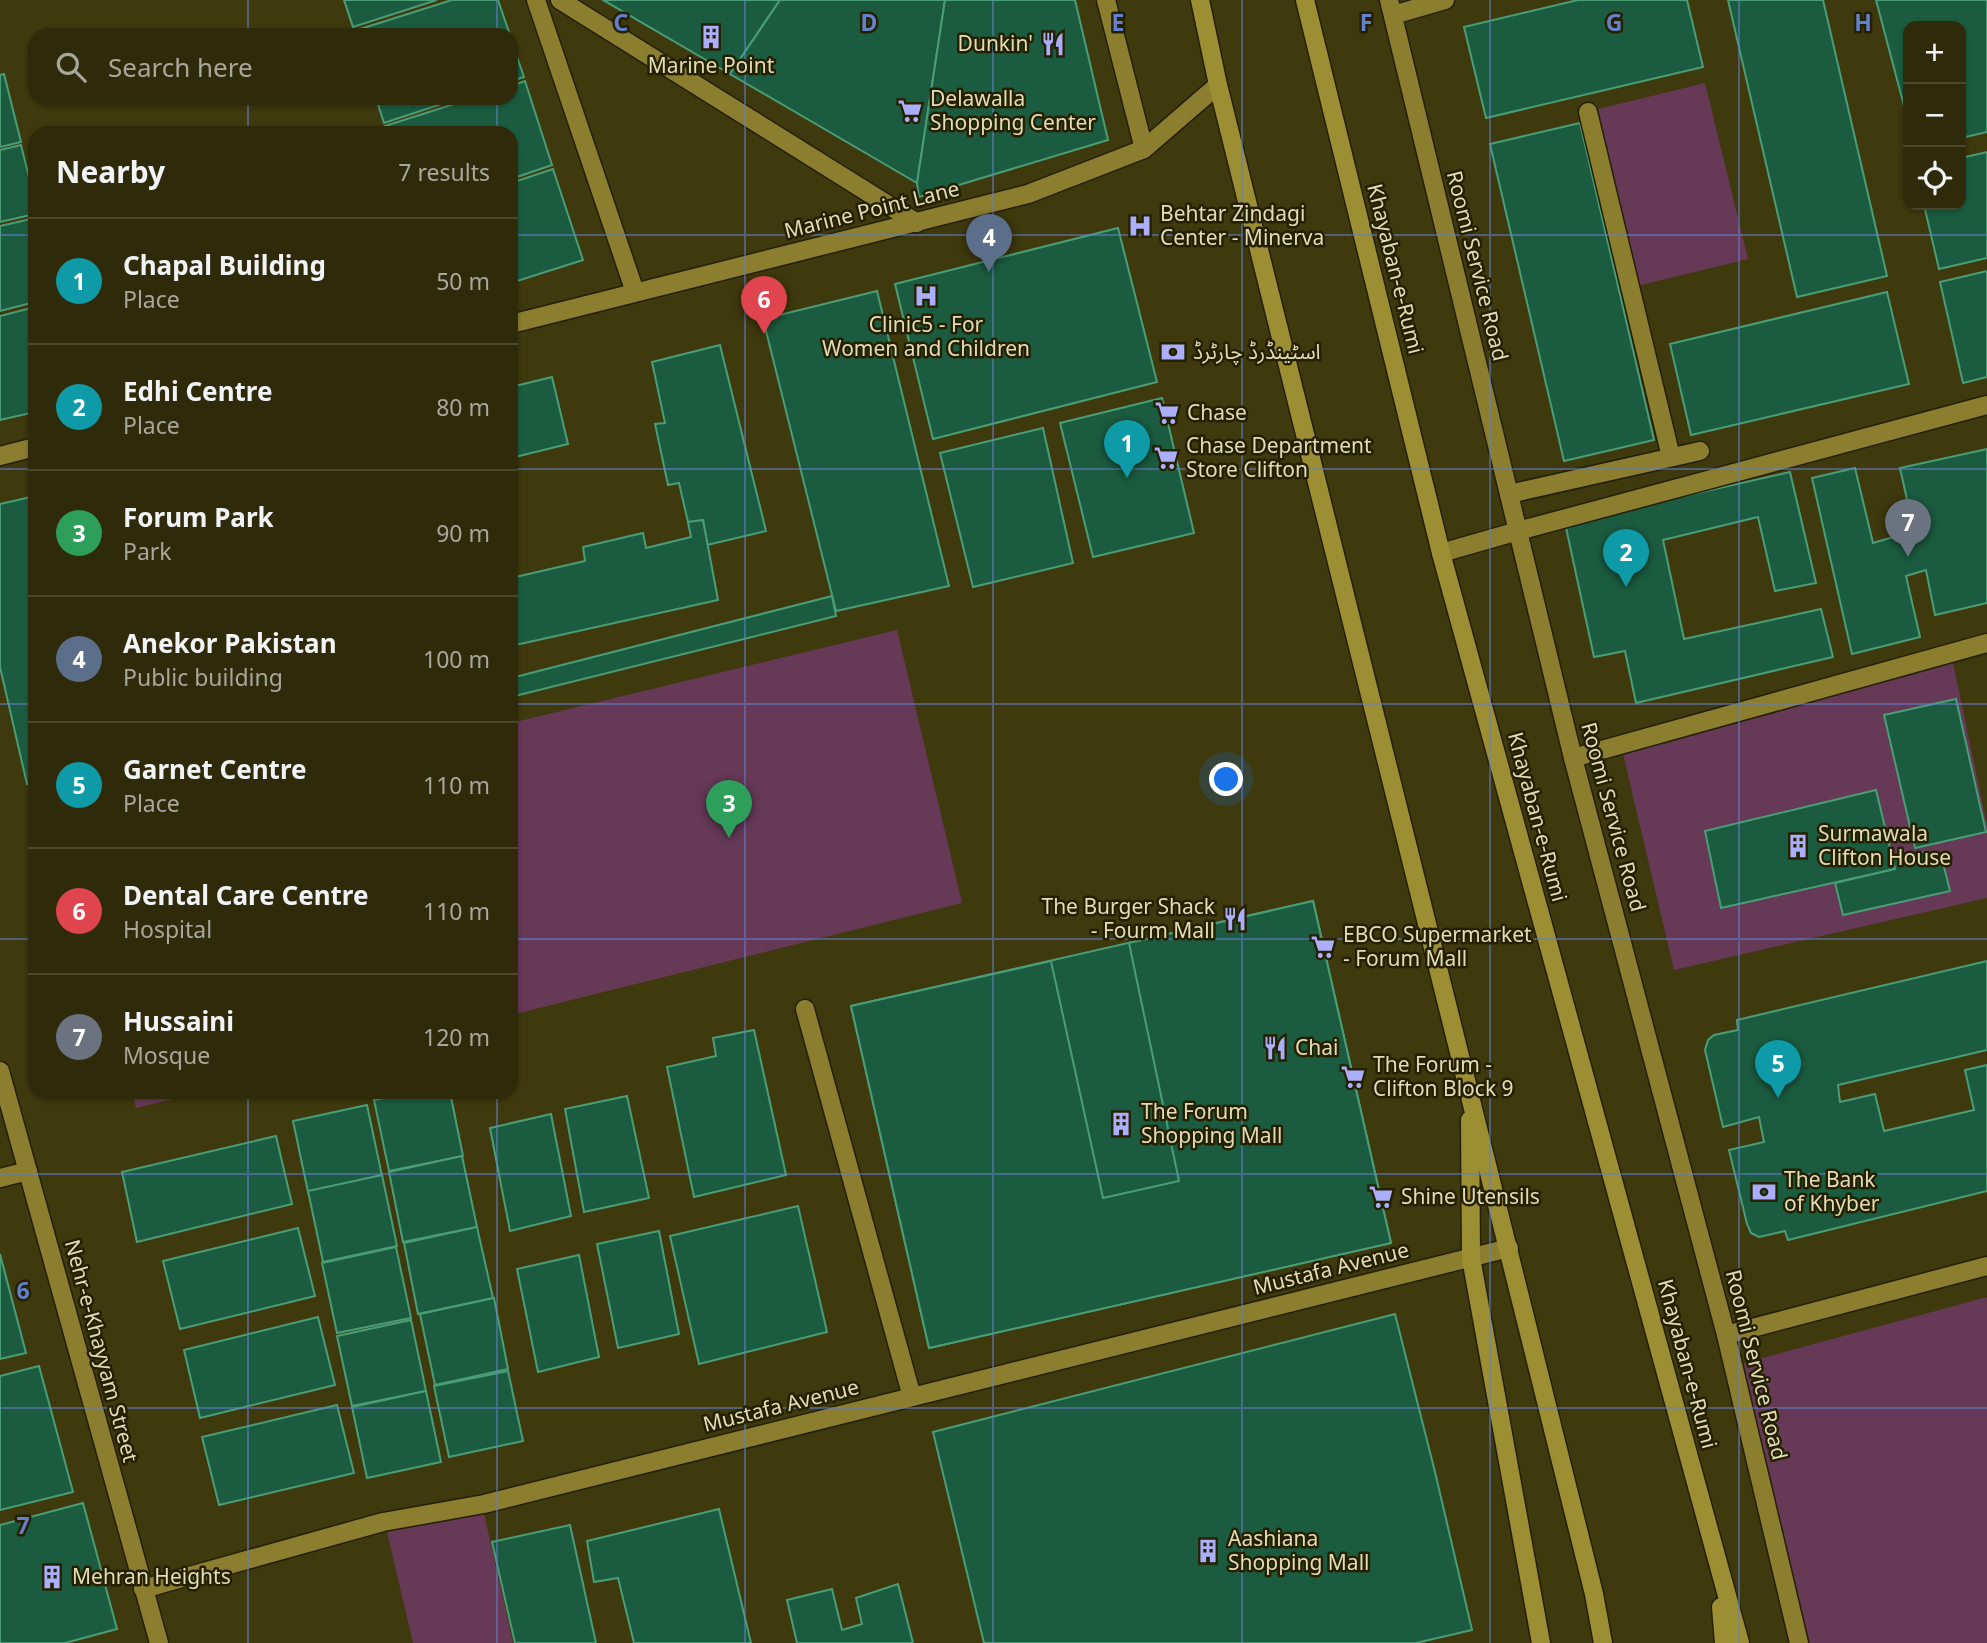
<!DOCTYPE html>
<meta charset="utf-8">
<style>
body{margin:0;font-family:"Noto Sans","Noto Sans Arabic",sans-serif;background:#373313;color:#f1f3f6}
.controls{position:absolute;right:21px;top:21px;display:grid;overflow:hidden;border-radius:14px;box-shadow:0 2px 5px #0004}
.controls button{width:63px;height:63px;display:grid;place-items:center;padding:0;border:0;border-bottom:2px solid #4a472b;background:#2f2b0a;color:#f1f3f6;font:35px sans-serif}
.you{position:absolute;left:1227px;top:780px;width:24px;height:24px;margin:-18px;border:5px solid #fff;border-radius:50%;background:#1a73e8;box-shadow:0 0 0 10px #1a73e833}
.badge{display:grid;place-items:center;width:46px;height:46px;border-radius:50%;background:#abaffb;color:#fff;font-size:23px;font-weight:700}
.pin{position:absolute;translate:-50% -58px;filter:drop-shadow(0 2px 4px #0008)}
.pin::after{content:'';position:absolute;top:37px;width:24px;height:21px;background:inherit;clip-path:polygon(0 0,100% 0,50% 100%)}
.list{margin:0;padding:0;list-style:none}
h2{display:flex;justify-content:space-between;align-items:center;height:91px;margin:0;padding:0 28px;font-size:30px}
h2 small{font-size:23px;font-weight:400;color:#a7a79c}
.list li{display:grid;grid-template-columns:46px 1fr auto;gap:21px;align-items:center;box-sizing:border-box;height:126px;padding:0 28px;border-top:2px solid #4a472b}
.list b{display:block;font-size:26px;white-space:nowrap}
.list p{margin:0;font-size:23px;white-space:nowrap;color:#a7a79c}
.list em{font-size:23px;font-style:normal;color:#a7a79c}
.icon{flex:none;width:38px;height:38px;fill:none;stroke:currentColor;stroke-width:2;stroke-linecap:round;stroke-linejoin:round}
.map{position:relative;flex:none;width:1987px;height:1643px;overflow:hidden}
.search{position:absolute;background:#2f2b0a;box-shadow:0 2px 5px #0004;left:28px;top:28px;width:490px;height:77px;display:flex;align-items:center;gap:18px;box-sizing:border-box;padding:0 24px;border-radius:21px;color:#a7a79c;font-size:26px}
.panel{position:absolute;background:#2f2b0a;box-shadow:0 2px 5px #0004;left:28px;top:126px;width:490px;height:973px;border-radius:21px}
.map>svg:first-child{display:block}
</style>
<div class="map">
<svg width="1987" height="1643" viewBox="0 0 1987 1643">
<rect width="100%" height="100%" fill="#3f390e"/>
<!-- green -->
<g fill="#663957">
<polygon points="1705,83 1748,259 1637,286 1594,110"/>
<polygon points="897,630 962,903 511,1015 511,723"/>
<polygon points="1952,658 1987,825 1987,898 1674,970 1619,737"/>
<polygon points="132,1092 202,1092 136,1108"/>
<polygon points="1987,1297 1987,1643 1809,1643 1737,1365"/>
<polygon points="483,1509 513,1643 413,1643 386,1528"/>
</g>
<!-- building -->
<g fill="#1b5c40" stroke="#4a9d76" stroke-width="2">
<polygon points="344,0 437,0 353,27"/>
<polygon points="452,0 498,0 510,35 355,35 354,31"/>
<polygon points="603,0 780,0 730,74"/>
<polygon points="780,0 945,0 917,183 730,74"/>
<polygon points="945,0 1075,0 1108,140 919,197 917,183"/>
<polygon points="1578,0 1687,0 1703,67 1486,118 1464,27"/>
<polygon points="1728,0 1823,0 1887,276 1797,297"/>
<polygon points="1876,0 1987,0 1987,132 1961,138 1961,26 1908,26 1908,121"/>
<polygon points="511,39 524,77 511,81"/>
<polygon points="4,74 21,142 0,147 0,75"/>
<polygon points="525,81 552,165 511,179 511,133 387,133 385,126 473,98 511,98 511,86"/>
<polygon points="376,98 460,98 384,123"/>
<polygon points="1580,123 1654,440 1564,461 1490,144"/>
<polygon points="21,145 35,201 35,214 0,222 0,150"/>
<polygon points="1987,152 1987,258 1939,269 1924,205 1961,205 1961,158"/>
<polygon points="553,169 583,260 511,283 511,183"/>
<polygon points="35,218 35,302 0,311 0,226"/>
<polygon points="1118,228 1157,382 933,439 895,284"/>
<polygon points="1987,271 1987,377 1963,383 1940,282"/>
<polygon points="877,291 949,586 836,611 763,319"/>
<polygon points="1887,292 1909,384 1691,435 1670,344"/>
<polygon points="35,307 35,412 0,420 0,316"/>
<polygon points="720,345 766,531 707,545 703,520 688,522 679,483 668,485 655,424 665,423 652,362"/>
<polygon points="552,377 568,444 511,458 511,387"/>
<polygon points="1162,398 1194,533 1093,557 1060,423"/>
<polygon points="1043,428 1073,563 973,587 940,453"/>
<polygon points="1987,449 1987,603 1935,615 1926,570 1906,576 1920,637 1852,654 1812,478 1855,468 1873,543 1914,531 1900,468"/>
<polygon points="1790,472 1816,583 1775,591 1758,517 1663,540 1684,639 1821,609 1833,657 1636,703 1625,651 1594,657 1565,523"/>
<polygon points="35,496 35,782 27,784 0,667 0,504"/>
<polygon points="703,520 718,600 511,646 511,578 585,561 583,547 643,533 646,548 691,537 688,522"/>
<polygon points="832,596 836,616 511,697 511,678"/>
<polygon points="1956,699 1986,832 1915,848 1884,715"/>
<polygon points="1876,790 1895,869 1721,908 1705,831"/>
<polygon points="1927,851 1931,862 1942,859 1950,891 1843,915 1835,883 1895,869 1893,860"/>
<polygon points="1313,901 1391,1243 929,1348 851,1006"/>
<polygon points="1313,901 1391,1243 929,1348 851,1006 1051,961 1103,1198 1179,1181 1129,943"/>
<polygon points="1987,961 1987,1050 1838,1085 1840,1102 1875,1094 1884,1131 1974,1110 1965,1070 1987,1065 1987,1191 1788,1240 1785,1231 1759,1237 1751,1233 1747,1224 1729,1150 1764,1142 1759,1117 1723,1127 1705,1050 1708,1040 1714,1035 1738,1030 1737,1020"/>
<polygon points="754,1030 786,1175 694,1197 667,1067 716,1056 713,1038"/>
<polygon points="414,1092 450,1092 463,1156 389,1171 374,1100"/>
<polygon points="627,1096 649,1198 584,1212 565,1109"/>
<polygon points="367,1105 382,1176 308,1192 293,1121"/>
<polygon points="551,1114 571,1216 510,1231 490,1128"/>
<polygon points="276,1136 292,1204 137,1242 122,1172"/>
<polygon points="462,1156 477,1227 403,1242 389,1172"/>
<polygon points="382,1175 397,1246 323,1262 308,1191"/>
<polygon points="798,1206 827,1332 699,1364 670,1236"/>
<polygon points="477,1227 493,1298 418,1314 404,1243"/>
<polygon points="298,1228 315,1296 180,1329 163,1261"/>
<polygon points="659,1231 679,1334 618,1348 597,1244"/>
<polygon points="396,1247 411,1318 337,1333 322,1263"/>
<polygon points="0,1254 26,1353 0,1359"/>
<polygon points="579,1255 599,1357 538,1372 517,1269"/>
<polygon points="494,1298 508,1369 435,1385 420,1314"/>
<polygon points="1395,1314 1435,1472 1472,1630 1416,1643 984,1643 933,1432"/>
<polygon points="318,1317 335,1385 200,1418 184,1350"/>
<polygon points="411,1320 426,1391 352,1406 337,1336"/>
<polygon points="39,1366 73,1492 0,1510 0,1376"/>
<polygon points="508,1371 523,1441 449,1457 434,1386"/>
<polygon points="426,1391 441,1462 367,1478 352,1407"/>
<polygon points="337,1405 354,1473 219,1505 202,1437"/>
<polygon points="83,1503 117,1629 65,1643 0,1643 0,1525"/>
<polygon points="719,1509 751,1643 634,1643 618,1578 594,1582 587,1541"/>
<polygon points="570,1525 596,1643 515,1643 492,1542"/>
<polygon points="898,1584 913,1643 797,1643 787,1600 832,1589 842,1630 862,1624 856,1598"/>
</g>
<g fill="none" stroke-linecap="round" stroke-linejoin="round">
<!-- minor casing -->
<g stroke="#242007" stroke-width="21">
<g id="minor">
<polyline points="536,0 635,292"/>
<polyline points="560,0 917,223"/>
<polyline points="1106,0 1144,149"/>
<polyline points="1389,0 1573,758 1726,1335 1799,1643"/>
<polyline points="1393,15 1445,0"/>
<polyline points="1588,112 1671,457"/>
<polyline points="511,324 1028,194 1144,149 1218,85"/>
<polyline points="0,456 35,447"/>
<polyline points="1509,494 1700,451"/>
<polyline points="1441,553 1518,531 1987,405"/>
<polyline points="1573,758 1987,643"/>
<polyline points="805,1009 912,1397"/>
<polyline points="0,1071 159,1643"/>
<polyline points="0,1178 28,1171"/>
<polyline points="1726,1335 1987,1266"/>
<polyline points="143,1589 383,1522 484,1504 1509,1248"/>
</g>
</g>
<!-- major casing -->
<g stroke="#242007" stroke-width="21">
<g id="major">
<polyline points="1200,0 1218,85 1594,1594 1603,1643"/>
<polyline points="1305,0 1441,553 1740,1643"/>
<polyline points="1470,1120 1471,1258 1541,1643"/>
<polyline points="1721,1607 1724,1643"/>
</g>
</g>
<!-- minor -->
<use href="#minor" stroke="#8b7f2f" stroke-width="18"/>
<!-- major -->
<use href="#major" stroke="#9c8f33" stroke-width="18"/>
</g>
<!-- grid -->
<path fill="none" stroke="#6280cc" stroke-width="2" stroke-opacity="0.55" d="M248,0V35M497,0V35M745,0V1643M993,0V1643M1242,0V1643M1490,0V1643M1739,0V1643M248,98V133M497,98V133M0,235H35M511,235H1987M0,469H35M511,469H1987M0,704H35M511,704H1987M0,939H35M511,939H1987M248,1092V1643M497,1092V1643M0,1174H1987M0,1408H1987"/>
<!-- icons -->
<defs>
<g id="building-bare" transform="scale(1.89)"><path d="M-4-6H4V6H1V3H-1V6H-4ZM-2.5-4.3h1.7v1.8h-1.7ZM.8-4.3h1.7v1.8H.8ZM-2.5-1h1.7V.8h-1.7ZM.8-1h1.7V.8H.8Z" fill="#abaffb" stroke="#252000" stroke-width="2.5" paint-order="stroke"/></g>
<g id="restaurant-bare" transform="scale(1.89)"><path d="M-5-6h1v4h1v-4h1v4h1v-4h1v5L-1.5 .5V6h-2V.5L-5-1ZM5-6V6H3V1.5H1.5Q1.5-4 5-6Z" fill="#abaffb" stroke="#252000" stroke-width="2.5" paint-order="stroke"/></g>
<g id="supermarket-bare" transform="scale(1.89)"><path d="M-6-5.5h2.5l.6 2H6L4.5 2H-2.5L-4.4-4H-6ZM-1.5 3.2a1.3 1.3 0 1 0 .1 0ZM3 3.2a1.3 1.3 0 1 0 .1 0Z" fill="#abaffb" stroke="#252000" stroke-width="2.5" paint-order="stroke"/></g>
<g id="hospital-bare" transform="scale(1.89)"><path d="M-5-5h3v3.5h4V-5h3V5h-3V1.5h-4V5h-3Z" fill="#abaffb" stroke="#252000" stroke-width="2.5" paint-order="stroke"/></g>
<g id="bank-bare" transform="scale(1.89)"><path d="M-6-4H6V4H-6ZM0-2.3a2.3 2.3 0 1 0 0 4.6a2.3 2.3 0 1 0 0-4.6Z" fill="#abaffb" stroke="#252000" stroke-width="2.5" paint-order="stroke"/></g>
</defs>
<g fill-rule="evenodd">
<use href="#building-bare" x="711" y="37"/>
<use href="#restaurant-bare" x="1053" y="44"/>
<use href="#supermarket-bare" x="910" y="111"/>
<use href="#hospital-bare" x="1140" y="226"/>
<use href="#hospital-bare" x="926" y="296"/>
<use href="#bank-bare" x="1173" y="352"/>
<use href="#supermarket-bare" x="1167" y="413"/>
<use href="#supermarket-bare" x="1166" y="458"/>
<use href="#building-bare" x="1798" y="846"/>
<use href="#restaurant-bare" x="1235" y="919"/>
<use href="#supermarket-bare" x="1323" y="947"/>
<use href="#restaurant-bare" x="1275" y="1048"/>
<use href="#supermarket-bare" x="1353" y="1077"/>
<use href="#building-bare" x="1121" y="1124"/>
<use href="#bank-bare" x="1764" y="1192"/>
<use href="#supermarket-bare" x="1381" y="1197"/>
<use href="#building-bare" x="1208" y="1551"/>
<use href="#building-bare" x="52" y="1577"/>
</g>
<g text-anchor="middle" stroke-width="5" stroke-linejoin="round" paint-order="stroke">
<!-- poi labels -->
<g font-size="21" fill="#e2ddb6" stroke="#252000" text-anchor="start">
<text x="1033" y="51" text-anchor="end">Dunkin'</text>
<text x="711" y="73" text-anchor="middle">Marine Point</text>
<text x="930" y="106">Delawalla<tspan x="930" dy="24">Shopping Center</tspan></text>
<text x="1160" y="221">Behtar Zindagi<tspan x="1160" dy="24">Center - Minerva</tspan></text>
<text x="926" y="332" text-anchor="middle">Clinic5 - For<tspan x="926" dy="24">Women and Children</tspan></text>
<text x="1193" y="359">اسٹینڈرڈ چارٹرڈ</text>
<text x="1187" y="420">Chase</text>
<text x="1186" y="453">Chase Department<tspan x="1186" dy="24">Store Clifton</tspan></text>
<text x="1818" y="841">Surmawala<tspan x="1818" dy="24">Clifton House</tspan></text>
<text x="1215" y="914" text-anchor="end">The Burger Shack<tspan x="1215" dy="24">- Fourm Mall</tspan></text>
<text x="1343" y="942">EBCO Supermarket<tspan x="1343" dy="24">- Forum Mall</tspan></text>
<text x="1295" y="1055">Chai</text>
<text x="1373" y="1072">The Forum -<tspan x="1373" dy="24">Clifton Block 9</tspan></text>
<text x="1141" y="1119">The Forum<tspan x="1141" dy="24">Shopping Mall</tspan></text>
<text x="1784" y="1187">The Bank<tspan x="1784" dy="24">of Khyber</tspan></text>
<text x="1401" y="1204">Shine Utensils</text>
<text x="1228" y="1546">Aashiana<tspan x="1228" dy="24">Shopping Mall</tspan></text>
<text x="72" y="1584">Mehran Heights</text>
</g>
<!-- street labels -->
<g font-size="21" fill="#e2ddb6" stroke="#252000">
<text transform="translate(872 210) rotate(-14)" y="7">Marine Point Lane</text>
<text transform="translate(1477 266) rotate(76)" y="7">Roomi Service Road</text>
<text transform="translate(1395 269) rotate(76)" y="7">Khayaban-e-Rumi</text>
<text transform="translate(1537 817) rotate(75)" y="7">Khayaban-e-Rumi</text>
<text transform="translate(1613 817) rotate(75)" y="7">Roomi Service Road</text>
<text transform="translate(1331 1269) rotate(-14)" y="7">Mustafa Avenue</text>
<text transform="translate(101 1351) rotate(75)" y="7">Nehr-e-Khayyam Street</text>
<text transform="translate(1687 1364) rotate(75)" y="7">Khayaban-e-Rumi</text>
<text transform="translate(1756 1365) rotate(76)" y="7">Roomi Service Road</text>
<text transform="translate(781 1406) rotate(-14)" y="7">Mustafa Avenue</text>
</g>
</g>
<g font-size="23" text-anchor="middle" font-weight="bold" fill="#6280cc" stroke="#252000" stroke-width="5" stroke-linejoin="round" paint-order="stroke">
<text x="621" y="31">C</text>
<text x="869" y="31">D</text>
<text x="1118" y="31">E</text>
<text x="1366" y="31">F</text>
<text x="1614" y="31">G</text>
<text x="1863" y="31">H</text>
<text x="23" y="1299">6</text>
<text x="23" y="1534">7</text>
</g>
</svg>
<div class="controls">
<button>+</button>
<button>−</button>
<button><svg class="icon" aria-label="locate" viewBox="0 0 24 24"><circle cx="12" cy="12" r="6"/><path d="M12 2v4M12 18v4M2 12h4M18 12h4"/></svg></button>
</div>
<div class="you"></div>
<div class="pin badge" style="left:1127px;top:478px;background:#0f9aa8">1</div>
<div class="pin badge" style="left:1626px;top:587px;background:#0f9aa8">2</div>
<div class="pin badge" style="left:729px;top:838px;background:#2e9e5b">3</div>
<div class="pin badge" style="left:989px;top:272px;background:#5c6f8a">4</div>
<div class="pin badge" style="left:1778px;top:1098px;background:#0f9aa8">5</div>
<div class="pin badge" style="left:764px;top:334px;background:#e0444e">6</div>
<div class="pin badge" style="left:1908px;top:557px;background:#6b7280">7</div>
<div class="search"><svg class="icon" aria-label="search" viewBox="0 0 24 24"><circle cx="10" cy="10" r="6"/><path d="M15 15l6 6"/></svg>Search here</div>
<section class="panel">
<h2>Nearby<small>7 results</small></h2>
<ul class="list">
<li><span class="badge" style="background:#0f9aa8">1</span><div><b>Chapal Building</b><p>Place</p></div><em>50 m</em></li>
<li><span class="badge" style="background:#0f9aa8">2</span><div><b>Edhi Centre</b><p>Place</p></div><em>80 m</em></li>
<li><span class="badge" style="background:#2e9e5b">3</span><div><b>Forum Park</b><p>Park</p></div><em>90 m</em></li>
<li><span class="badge" style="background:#5c6f8a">4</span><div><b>Anekor Pakistan</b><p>Public building</p></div><em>100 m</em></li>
<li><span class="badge" style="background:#0f9aa8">5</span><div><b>Garnet Centre</b><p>Place</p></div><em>110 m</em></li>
<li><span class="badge" style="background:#e0444e">6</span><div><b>Dental Care Centre</b><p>Hospital</p></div><em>110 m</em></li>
<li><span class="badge" style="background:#6b7280">7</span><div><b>Hussaini</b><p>Mosque</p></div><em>120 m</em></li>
</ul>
</section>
</div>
